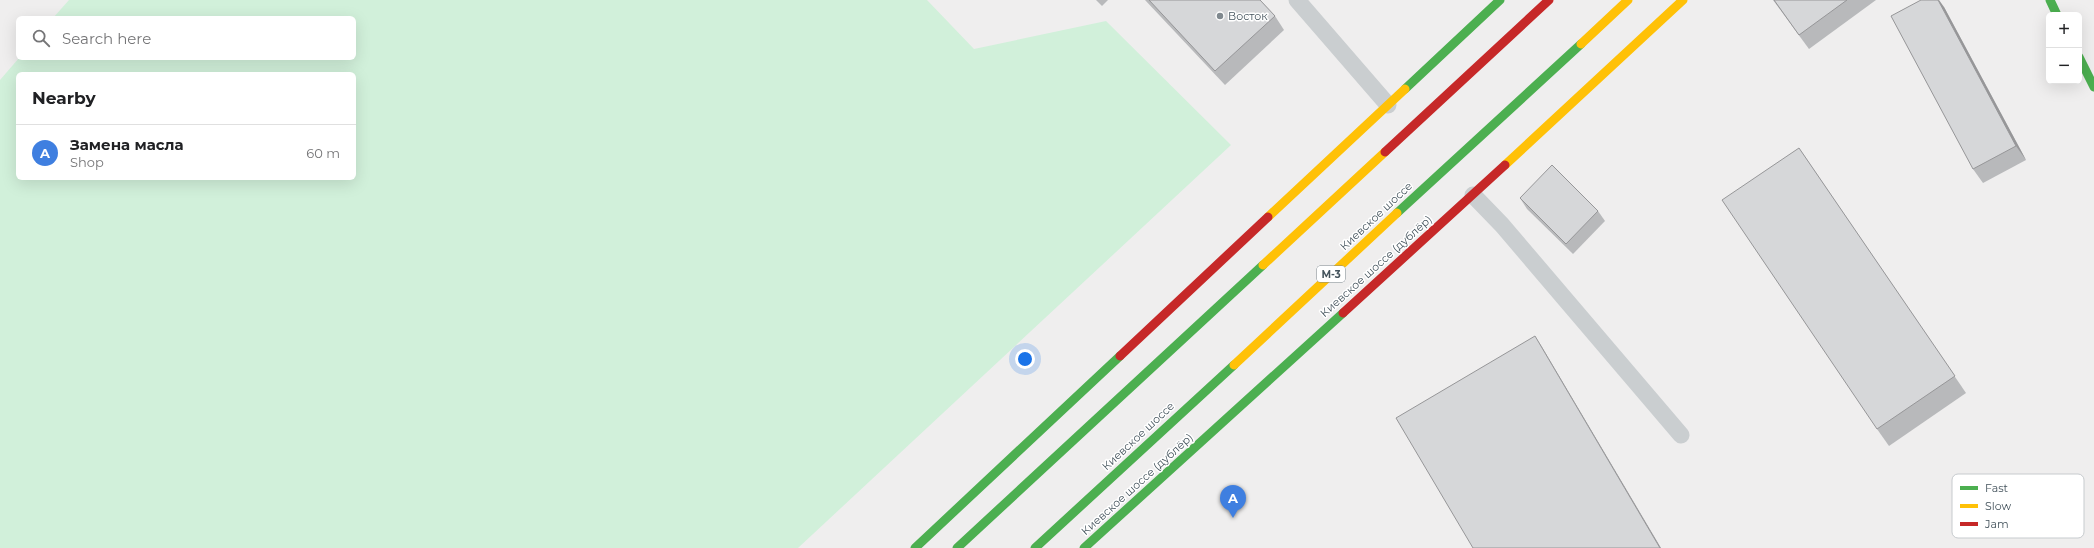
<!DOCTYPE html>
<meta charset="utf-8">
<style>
body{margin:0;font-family:Montserrat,sans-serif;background:#f6f6f6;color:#202124}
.controls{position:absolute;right:12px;top:12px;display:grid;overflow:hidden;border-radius:6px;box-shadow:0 4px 16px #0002}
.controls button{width:36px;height:36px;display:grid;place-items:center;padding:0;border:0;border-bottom:1px solid #e0e0e0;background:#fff;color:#202124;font:20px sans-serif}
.you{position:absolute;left:1025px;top:359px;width:14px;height:14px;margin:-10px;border:3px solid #fff;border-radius:50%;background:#1a73e8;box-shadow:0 0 0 6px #1a73e833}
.badge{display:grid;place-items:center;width:26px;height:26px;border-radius:50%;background:#80898f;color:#fff;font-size:13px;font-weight:700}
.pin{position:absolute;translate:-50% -33px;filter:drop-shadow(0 1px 2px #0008)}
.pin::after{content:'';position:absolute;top:21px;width:14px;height:12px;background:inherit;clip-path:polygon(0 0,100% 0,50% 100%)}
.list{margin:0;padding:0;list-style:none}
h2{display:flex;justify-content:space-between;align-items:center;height:52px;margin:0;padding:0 16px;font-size:17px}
h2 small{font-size:13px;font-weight:400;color:#757577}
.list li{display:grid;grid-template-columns:26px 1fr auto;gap:12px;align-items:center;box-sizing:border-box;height:56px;padding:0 16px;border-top:1px solid #e0e0e0}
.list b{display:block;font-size:15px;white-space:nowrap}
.list p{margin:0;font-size:13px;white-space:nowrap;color:#757577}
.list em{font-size:13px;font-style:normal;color:#757577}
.icon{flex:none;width:22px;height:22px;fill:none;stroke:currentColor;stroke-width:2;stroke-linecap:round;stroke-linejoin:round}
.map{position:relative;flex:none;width:2094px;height:548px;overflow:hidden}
.search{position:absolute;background:#fff;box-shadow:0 4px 16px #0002;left:16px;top:16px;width:340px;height:44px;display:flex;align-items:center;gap:10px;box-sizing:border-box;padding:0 14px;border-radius:6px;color:#757577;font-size:15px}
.panel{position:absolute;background:#fff;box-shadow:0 4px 16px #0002;left:16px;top:72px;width:340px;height:108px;border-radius:6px}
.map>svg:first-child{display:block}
</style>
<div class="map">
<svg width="2094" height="548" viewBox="0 0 2094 548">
<rect width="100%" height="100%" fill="#efeeee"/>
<!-- green -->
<path fill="#d1f0da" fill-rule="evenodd" d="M69,0H927L974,49L1106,21L1231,145L798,548H0V80L19,58H354V18H53ZM18,74H354V178H18Z"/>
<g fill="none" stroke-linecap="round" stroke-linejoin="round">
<!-- lane -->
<g stroke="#caced0" stroke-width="17">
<polyline points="1297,0 1388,105"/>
<polyline points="1473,195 1502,225 1681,435"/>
</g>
<!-- fast -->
<g stroke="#4caf50" stroke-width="9">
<polyline points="2050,0 2057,15"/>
<polyline points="2079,57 2094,87"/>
<polyline points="1405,89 1500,0"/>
<polyline points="1397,213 1581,44"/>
<polyline points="915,548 1120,356"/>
<polyline points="957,548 1263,265"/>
<polyline points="1035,548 1234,365"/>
<polyline points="1084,548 1343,313"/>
</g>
<!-- slow -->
<g stroke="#ffc107" stroke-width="9">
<polyline points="1581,44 1628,0"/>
<polyline points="1505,165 1683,0"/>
<polyline points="1268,217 1405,89"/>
<polyline points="1263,265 1385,152"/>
<polyline points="1234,365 1397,213"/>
</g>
<!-- jam -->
<g stroke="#c62828" stroke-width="9">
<polyline points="1385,152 1549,0"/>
<polyline points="1343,313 1505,165"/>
<polyline points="1120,356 1268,217"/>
</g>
</g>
<!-- wall -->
<g fill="#b8b9bb">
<polygon points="1096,0 1108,0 1102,6"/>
<polygon points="1145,0 1260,0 1275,16 1284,30 1225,85"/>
<polygon points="1773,0 1876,0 1809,49"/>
<polygon points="1944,7 2026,160 1983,183 1973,169"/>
<polygon points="1799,148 1966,393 1889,446 1877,429"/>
<polygon points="1520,198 1598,211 1605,221 1573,254 1527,209"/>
</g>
<!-- shaded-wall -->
<g fill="#969698">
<polygon points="1938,0 1939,0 1944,7 2026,160 2016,146"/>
<polygon points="1535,336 1542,347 1661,548 1660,548"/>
</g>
<!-- building -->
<g fill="#d6d7d9" stroke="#969698">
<polygon points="1149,0 1260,0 1275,16 1215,71"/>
<polygon points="1774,0 1847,0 1799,35"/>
<polygon points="1921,0 1938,0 2016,146 1973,169 1891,16"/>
<polygon points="1799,148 1955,376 1877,429 1722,200"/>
<polygon points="1552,165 1598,211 1566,244 1520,198"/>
<polygon points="1535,336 1660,548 1473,548 1396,418"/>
</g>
<!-- markers -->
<circle fill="#80898f" stroke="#fff" stroke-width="1.5" cx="1220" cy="16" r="4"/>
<g text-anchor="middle" stroke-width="3" stroke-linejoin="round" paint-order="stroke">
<!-- shield labels -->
<rect fill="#fff" stroke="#7c878d" stroke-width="1" x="1317" y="266" width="28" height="16" rx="3"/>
<g font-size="10" font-weight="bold" fill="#44535c">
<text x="1331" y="278">М-3</text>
</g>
<!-- poi labels -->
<g font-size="11" fill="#44535c" stroke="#fff" text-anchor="start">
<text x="1228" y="20">Восток</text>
</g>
<!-- street labels -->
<g font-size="11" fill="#44535c" stroke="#fff">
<text transform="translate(1376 216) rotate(-43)" y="4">Киевское шоссе</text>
<text transform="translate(1376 266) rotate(-42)" y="4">Киевское шоссе (дублёр)</text>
<text transform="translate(1138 436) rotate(-43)" y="4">Киевское шоссе</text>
<text transform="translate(1137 484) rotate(-42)" y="4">Киевское шоссе (дублёр)</text>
</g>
</g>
<!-- legend -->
<rect x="1952" y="474" width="132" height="64" rx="6" fill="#fff" stroke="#c7cbce" stroke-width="1"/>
<rect x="1960" y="486" width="18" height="4" fill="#4caf50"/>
<rect x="1960" y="504" width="18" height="4" fill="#ffc107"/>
<rect x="1960" y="522" width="18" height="4" fill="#c62828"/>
<g font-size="11" fill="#44535c">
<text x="1985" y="492">Fast</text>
<text x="1985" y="510">Slow</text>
<text x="1985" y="528">Jam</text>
</g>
</svg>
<div class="controls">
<button>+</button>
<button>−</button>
</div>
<div class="you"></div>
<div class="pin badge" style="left:1233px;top:518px;background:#3f7fe0">A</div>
<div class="search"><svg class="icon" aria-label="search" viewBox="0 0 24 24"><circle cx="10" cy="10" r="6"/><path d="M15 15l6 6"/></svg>Search here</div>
<section class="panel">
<h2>Nearby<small></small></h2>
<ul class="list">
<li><span class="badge" style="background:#3f7fe0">A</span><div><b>Замена масла</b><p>Shop</p></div><em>60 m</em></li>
</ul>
</section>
</div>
